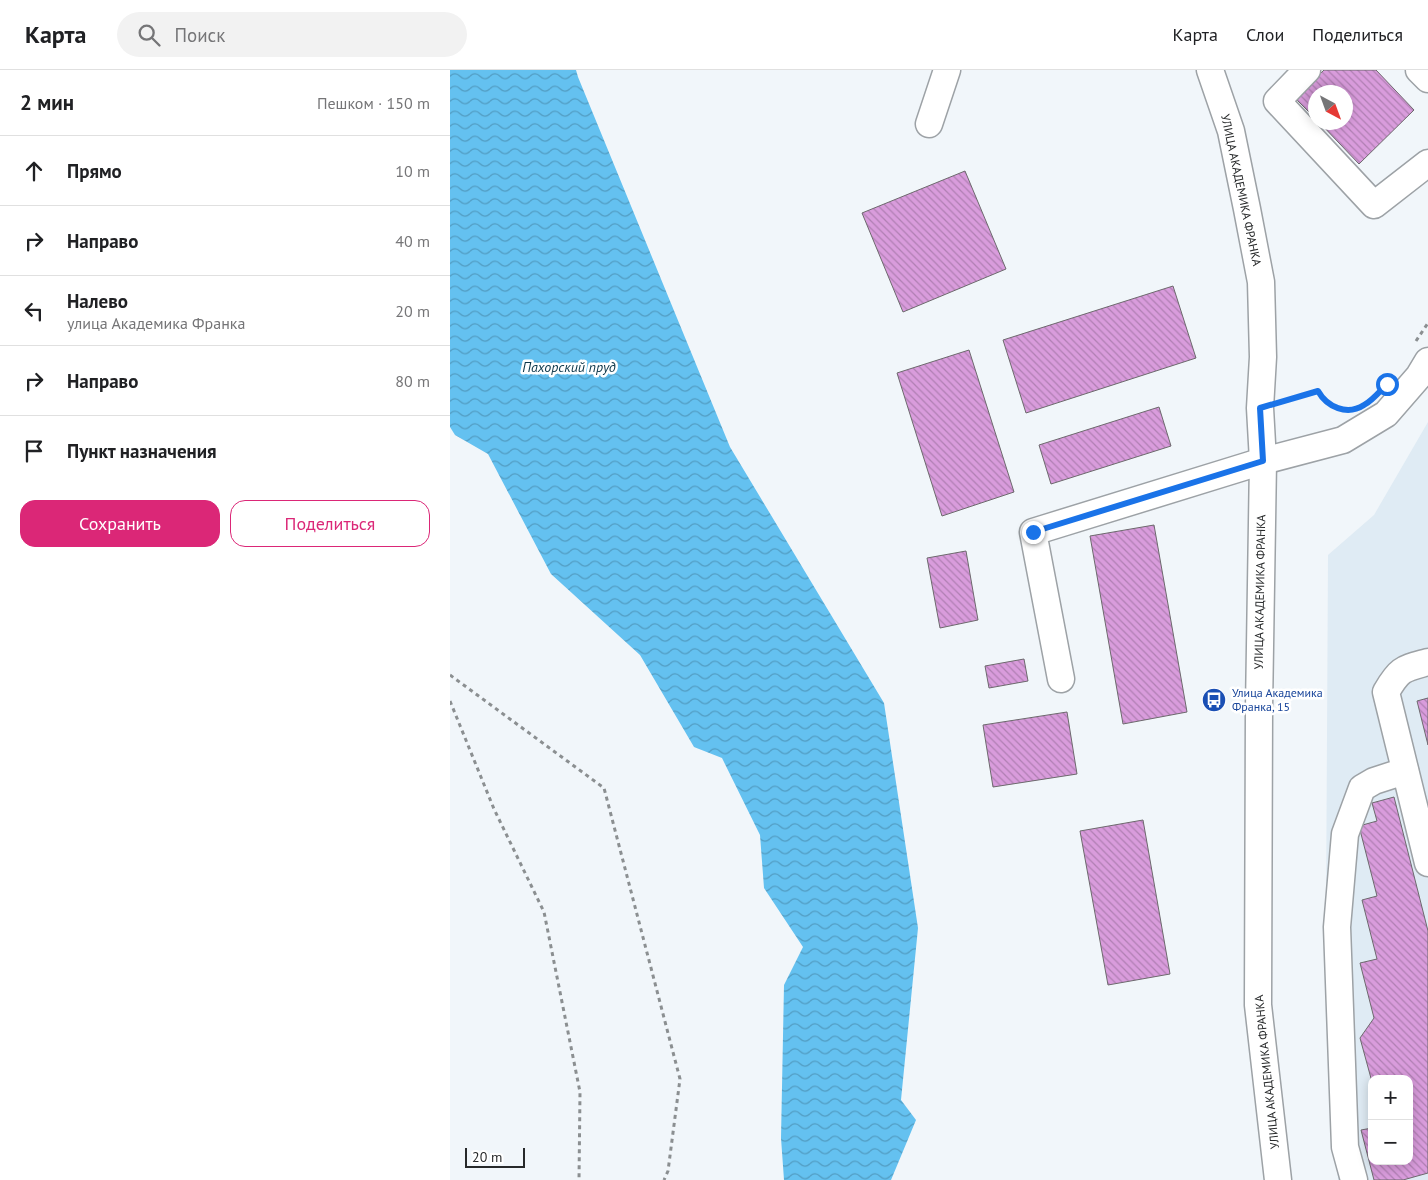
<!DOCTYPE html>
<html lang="ru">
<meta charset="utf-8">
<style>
body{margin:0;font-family:"PT Sans",sans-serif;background:#f2f2f2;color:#202124}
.controls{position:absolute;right:15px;bottom:15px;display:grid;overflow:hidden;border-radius:10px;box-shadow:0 2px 12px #0003}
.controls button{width:45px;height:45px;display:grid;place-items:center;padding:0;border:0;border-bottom:1px solid #e0e0e0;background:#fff;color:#202124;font:25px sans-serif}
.compass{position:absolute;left:858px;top:15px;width:45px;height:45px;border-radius:50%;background:#fff;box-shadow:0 2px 12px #0003;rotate:139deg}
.scale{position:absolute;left:15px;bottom:12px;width:60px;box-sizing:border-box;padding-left:5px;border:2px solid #27292a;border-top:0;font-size:14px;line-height:18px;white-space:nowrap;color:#27292a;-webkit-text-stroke:4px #fff;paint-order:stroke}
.stop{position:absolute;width:15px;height:15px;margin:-11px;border:4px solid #1a73e8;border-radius:50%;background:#fff}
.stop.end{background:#1a73e8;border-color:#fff;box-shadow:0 1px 5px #0008}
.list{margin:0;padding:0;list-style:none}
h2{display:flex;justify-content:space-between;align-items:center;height:65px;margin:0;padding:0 20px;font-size:21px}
h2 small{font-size:16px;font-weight:400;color:#757577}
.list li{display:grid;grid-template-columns:32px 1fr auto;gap:15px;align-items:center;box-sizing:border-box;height:70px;padding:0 20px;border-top:1px solid #e0e0e0}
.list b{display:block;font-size:19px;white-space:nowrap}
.list p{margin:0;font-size:16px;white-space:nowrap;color:#757577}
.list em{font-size:16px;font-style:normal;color:#757577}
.actions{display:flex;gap:10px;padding:15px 20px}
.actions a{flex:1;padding:11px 0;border:1px solid #db2777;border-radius:15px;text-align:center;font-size:18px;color:#db2777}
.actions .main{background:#db2777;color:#fff}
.icon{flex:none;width:28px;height:28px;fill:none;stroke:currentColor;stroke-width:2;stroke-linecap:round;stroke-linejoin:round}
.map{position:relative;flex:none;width:978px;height:1110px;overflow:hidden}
header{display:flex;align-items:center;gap:30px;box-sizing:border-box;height:70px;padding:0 25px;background:#fff;border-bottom:1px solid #e0e0e0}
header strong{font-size:24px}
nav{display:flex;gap:28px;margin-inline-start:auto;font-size:18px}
.search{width:350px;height:45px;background:#f2f2f2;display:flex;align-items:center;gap:12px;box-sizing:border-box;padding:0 18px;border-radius:28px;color:#757577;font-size:19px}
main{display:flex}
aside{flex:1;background:#fff}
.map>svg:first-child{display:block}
</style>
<header>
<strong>Карта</strong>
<div class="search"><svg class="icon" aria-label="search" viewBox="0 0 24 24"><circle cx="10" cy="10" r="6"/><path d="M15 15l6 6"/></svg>Поиск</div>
<nav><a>Карта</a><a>Слои</a><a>Поделиться</a></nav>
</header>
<main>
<aside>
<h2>2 мин<small>Пешком · 150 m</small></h2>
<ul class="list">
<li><svg class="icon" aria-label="ahead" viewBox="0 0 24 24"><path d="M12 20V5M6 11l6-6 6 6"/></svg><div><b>Прямо</b></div><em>10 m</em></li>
<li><svg class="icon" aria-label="right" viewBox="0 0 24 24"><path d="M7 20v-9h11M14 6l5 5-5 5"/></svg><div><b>Направо</b></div><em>40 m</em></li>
<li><svg class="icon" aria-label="left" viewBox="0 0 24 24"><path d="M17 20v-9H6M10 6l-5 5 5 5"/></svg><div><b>Налево</b><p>улица Академика Франка</p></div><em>20 m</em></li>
<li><svg class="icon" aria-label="right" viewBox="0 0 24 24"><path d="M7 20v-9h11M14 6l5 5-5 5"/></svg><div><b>Направо</b></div><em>80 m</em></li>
<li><svg class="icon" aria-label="arrive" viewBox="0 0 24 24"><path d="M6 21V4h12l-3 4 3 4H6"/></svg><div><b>Пункт назначения</b></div></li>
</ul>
<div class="actions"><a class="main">Сохранить</a><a>Поделиться</a></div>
</aside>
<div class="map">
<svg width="978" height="1110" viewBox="0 0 978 1110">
<defs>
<pattern id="water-waves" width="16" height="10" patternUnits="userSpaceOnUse" patternTransform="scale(1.25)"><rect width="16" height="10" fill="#64c1f0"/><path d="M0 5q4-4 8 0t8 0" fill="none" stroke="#529dc3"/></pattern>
<pattern id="building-back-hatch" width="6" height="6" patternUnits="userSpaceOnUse" patternTransform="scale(1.25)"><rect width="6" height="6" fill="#d99cdc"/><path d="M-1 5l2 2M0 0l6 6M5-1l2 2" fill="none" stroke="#b07fb3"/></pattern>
</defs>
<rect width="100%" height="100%" fill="#f1f6fa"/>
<!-- built -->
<path fill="#dfebf4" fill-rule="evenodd" d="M978,352V1110H888L876,842L878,485L924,445ZM922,1009H959V1091H922Z"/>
<!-- water -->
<polygon fill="url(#water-waves)" points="0,0 126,0 128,7 280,377 434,633 468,858 451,1030 466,1050 441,1110 334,1110 331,1068 334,915 353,877 314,818 310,765 272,688 244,677 190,585 101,504 38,384 5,365 0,357"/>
<!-- building -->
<g fill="url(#building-back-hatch)" stroke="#6d696d">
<polygon points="874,0 926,0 964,40 909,94 869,52 896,52 896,22 866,22 866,49 845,28"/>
<polygon points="515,101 556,199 453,242 412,143"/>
<polygon points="723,216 746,288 576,343 553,270"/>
<polygon points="519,280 564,422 492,446 447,303"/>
<polygon points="709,337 721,376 601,414 589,375"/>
<polygon points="704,455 737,642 673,654 640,466"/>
<polygon points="516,481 528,550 490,558 477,488"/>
<polygon points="574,589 578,611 539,618 535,596"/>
<polygon points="978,628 978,675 967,631"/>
<polygon points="617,642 627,704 543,717 533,655"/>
<polygon points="944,727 978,861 978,1103 953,1110 924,1110 911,1060 922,1058 922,1091 959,1091 959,1009 922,1009 922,1012 910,968 924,948 910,893 927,889 912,830 927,826 909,756 927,751 922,733"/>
<polygon points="693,750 720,904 658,915 630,761"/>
</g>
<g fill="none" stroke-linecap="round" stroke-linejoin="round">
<!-- minor casing -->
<g stroke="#9da2a6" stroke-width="29">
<g id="minor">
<polyline points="760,0 781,61 797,139 811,212 813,287 810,338 813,391 809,638 808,935 828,1110"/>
<polyline points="857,0 827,31 924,135 978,93"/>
<polyline points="969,0 978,9"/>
<polyline points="479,54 497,0"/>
<path d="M978,592C953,599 950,598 936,622L978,793"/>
<polyline points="611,609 583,462 813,391 893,370 936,344 969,306 978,291"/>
<polyline points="904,1110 895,1077 887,857 895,764 912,718 924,711 955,701"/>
</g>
</g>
<!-- path -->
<g stroke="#8b8f91" stroke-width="3" stroke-dasharray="4 4" stroke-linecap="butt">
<polyline points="966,271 978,253"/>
<path d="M832,332L868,321C874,333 883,339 897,340"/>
<polyline points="0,605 154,718 230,1009 218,1101 214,1110"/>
<polyline points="0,631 44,739 94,842 130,1022 129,1110"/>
</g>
<!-- minor -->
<use href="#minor" stroke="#fff" stroke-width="26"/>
</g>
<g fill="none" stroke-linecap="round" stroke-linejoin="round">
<!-- route -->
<path stroke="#1a73e8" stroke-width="6" d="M583,462L813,391L810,338L868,321C877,337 897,346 914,335C923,330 930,321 937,314"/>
</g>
<!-- icons -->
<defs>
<g id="bus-disc" transform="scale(1.25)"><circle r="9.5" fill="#1a4fb4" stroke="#fff"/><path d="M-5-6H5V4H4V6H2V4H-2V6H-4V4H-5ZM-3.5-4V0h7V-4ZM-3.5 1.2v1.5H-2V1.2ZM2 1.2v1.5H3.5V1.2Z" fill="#fff"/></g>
</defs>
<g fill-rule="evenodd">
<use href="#bus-disc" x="764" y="630"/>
</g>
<g text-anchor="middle" stroke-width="5" stroke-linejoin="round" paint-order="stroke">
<!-- street labels -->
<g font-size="12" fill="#27292a" stroke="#fff">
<text transform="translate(791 120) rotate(78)" y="4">УЛИЦА АКАДЕМИКА ФРАНКА</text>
<text transform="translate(810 522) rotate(-89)" y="4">УЛИЦА АКАДЕМИКА ФРАНКА</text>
<text transform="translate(817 1002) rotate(-96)" y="4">УЛИЦА АКАДЕМИКА ФРАНКА</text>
</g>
<!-- transit labels -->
<g font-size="12" fill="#164399" stroke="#fff" text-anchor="start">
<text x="782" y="627">Улица Академика<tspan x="782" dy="14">Франка, 15</tspan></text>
</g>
<!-- water labels -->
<g font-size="14" font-style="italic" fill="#0d374a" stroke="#fff">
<text x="119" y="302">Пахорский пруд</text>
</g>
</g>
</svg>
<div class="controls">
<button>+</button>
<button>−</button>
</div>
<svg class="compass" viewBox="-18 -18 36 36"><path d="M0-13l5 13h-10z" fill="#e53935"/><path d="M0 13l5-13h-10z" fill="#757577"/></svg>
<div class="scale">20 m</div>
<div class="stop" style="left:937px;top:314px"></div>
<div class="stop end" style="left:583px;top:462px"></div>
</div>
</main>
